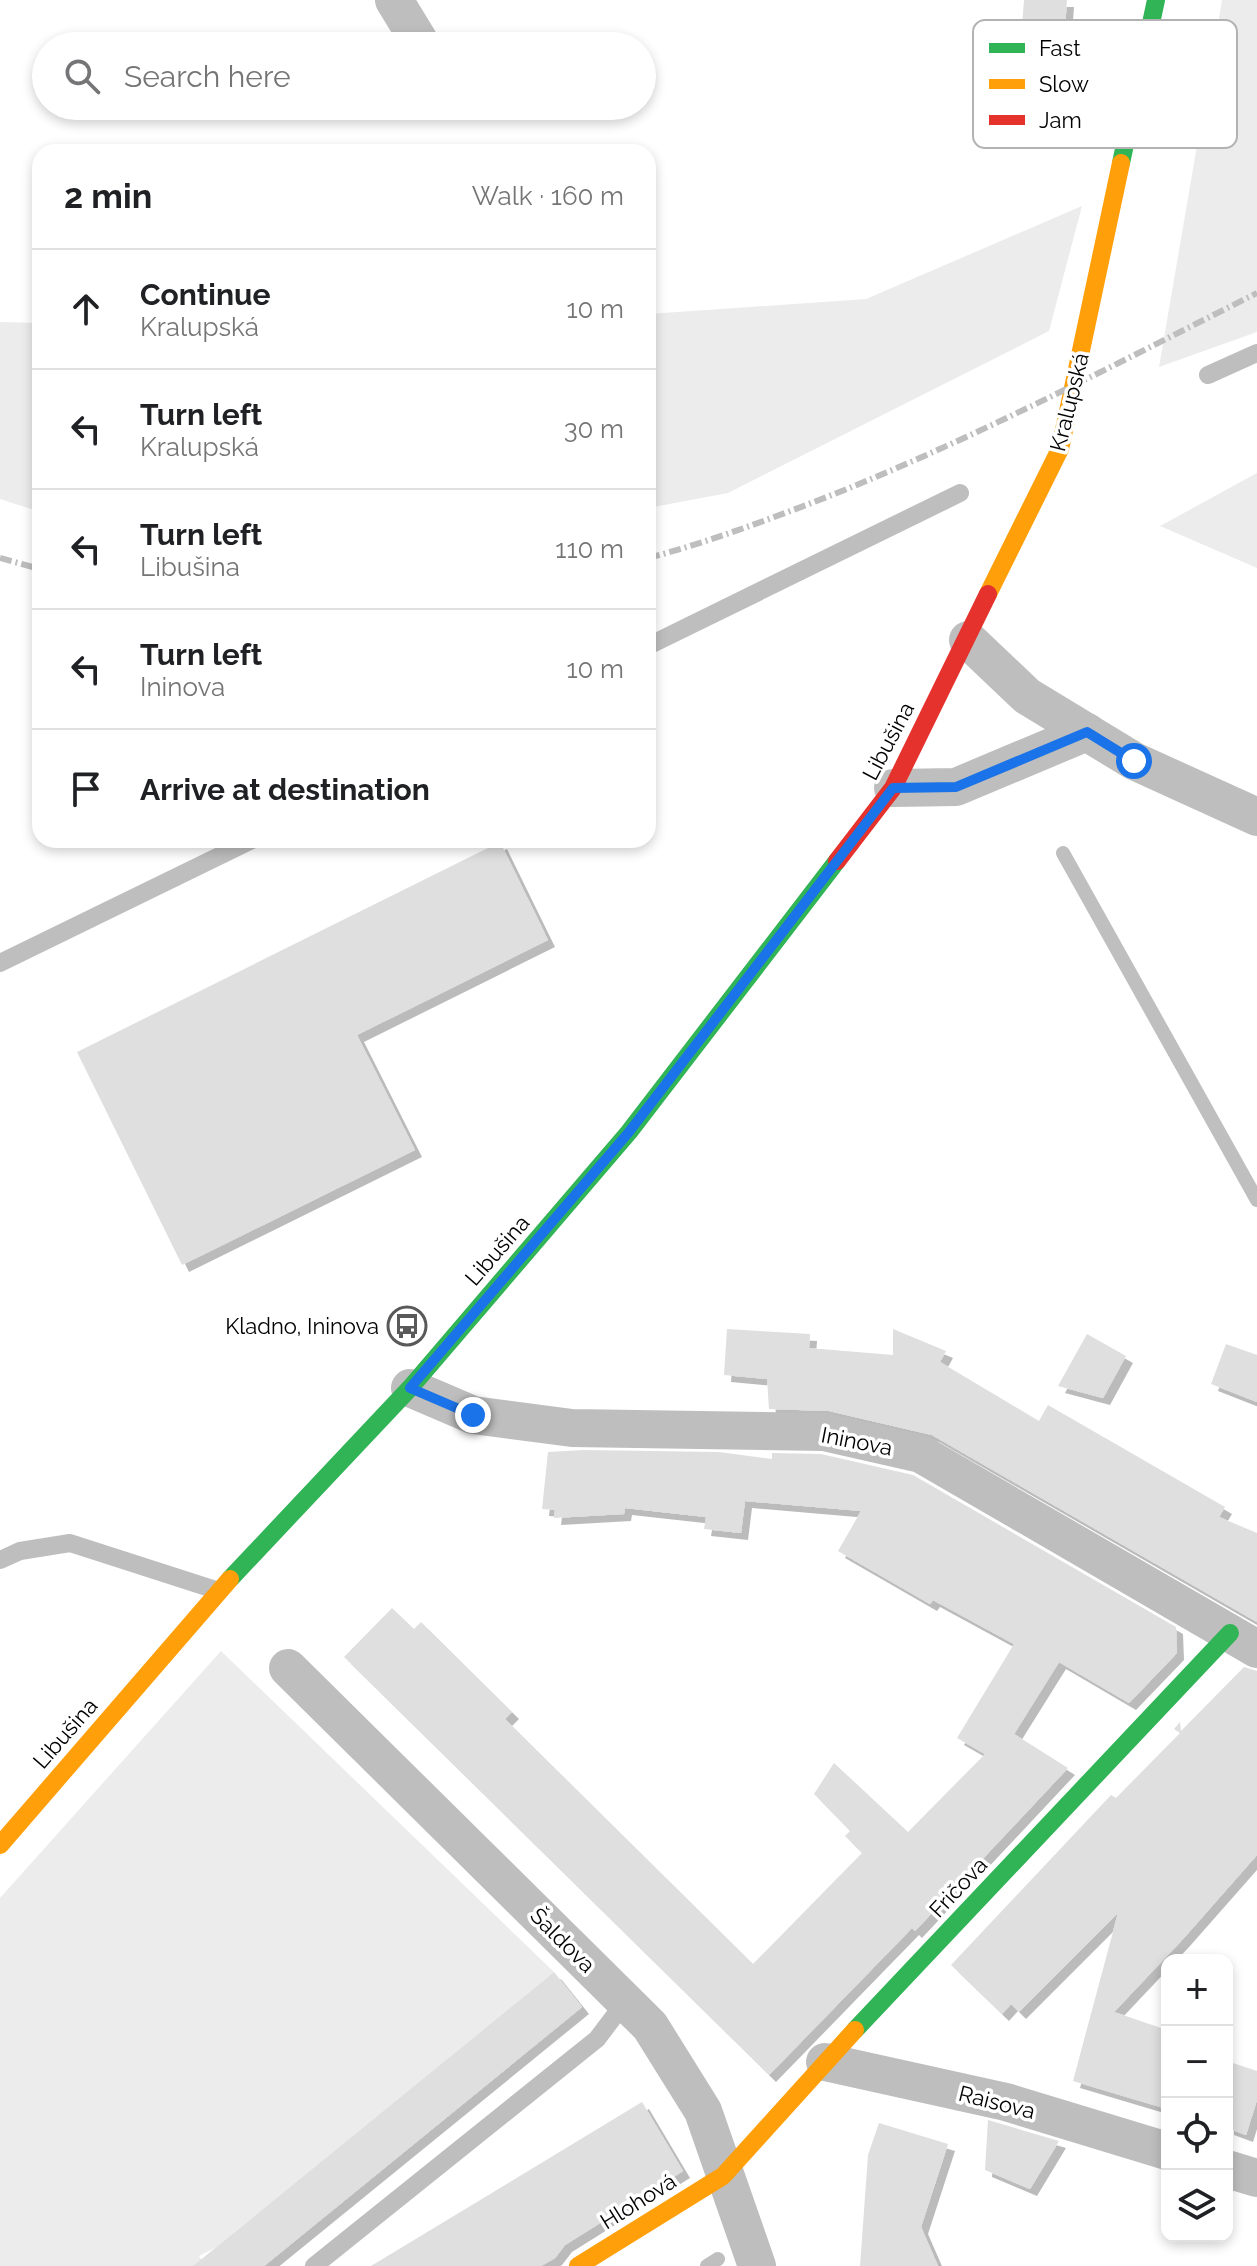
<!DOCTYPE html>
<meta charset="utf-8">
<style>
body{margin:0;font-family:Raleway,sans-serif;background:#f6f6f6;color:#202124}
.controls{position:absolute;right:24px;bottom:24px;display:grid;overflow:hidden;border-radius:16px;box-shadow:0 4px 12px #0003}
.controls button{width:72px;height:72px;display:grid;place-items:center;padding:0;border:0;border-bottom:2px solid #e0e0e0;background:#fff;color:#202124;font:40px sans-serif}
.stop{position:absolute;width:24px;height:24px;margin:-18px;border:6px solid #1a73e8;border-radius:50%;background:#fff}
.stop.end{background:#1a73e8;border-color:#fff;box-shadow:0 2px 8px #0008}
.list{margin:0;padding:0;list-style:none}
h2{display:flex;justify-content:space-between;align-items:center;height:104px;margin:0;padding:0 32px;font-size:34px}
h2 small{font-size:26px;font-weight:400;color:#757577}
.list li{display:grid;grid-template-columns:52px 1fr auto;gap:24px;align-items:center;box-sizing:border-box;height:120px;padding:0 32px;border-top:2px solid #e0e0e0}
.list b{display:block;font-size:30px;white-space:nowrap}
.list p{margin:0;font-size:26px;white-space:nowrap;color:#757577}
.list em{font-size:26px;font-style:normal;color:#757577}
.icon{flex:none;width:44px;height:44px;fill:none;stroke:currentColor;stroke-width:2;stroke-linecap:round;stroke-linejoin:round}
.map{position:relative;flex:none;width:1257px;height:2266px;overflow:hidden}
.search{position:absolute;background:#fff;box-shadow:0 4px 12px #0003;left:32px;top:32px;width:624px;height:88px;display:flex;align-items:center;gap:20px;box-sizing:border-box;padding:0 28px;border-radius:44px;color:#757577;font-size:30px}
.panel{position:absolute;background:#fff;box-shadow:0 4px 12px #0003;left:32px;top:144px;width:624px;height:704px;border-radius:24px}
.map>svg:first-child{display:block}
</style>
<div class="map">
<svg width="1257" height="2266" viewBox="0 0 1257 2266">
<defs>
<filter id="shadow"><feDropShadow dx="7" dy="7" stdDeviation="0" flood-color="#0004"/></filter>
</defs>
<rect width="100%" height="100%" fill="#fff"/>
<!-- green -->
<g fill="#ececec">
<polygon points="1222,0 1257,0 1257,332 1159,367"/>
<polygon points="1082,206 1049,331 728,493 648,508 648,314 866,299"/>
<polygon points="0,322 40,323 40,512 0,499"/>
<polygon points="1257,473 1257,568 1160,526"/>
<polygon points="221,1651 554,1972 215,2248 199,2256 206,2266 0,2266 0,1898"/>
</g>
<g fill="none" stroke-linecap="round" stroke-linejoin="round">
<!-- stream -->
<g stroke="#bfbfbf" stroke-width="14">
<polyline points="1063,853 1257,1200"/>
<polyline points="707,2266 718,2259"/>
</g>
</g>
<!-- building -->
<g fill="#dfdfdf" filter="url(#shadow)">
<polygon points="1024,0 1067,0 1063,55 1020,52"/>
<polygon points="500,842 548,940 357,1035 415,1150 182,1265 77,1052"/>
<polygon points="727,1329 810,1334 809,1348 893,1355 893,1329 946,1351 940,1362 1039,1421 1048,1405 1225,1507 1219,1517 1257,1533 1257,1622 932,1435 829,1411 769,1409 767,1379 724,1375"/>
<polygon points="1087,1334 1126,1356 1103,1398 1058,1386"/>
<polygon points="1226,1344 1257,1355 1257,1402 1211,1384"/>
<polygon points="584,1450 719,1452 772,1459 772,1453 821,1454 913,1475 1176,1627 1177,1653 1129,1703 1059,1662 1014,1734 1068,1768 915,1931 912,1928 769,2075 344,1657 392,1608 414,1629 421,1622 512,1712 505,1719 753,1964 862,1853 845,1836 850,1831 814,1794 834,1763 908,1832 985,1754 957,1738 1014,1644 933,1600 930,1604 838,1551 861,1511 745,1501 741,1533 704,1529 706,1517 625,1508 624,1514 554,1518 555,1510 542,1509 548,1452"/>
<polygon points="1244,1667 1257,1671 1257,1855 1183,1939 1114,2012 1167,2030 1167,2109 1073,2081 1118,1913 1019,2012 1011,2004 1002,2014 951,1965 1111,1795 1116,1798 1180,1733 1174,1729 1180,1722 1181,1731"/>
<polygon points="554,1972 582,2007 264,2266 193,2266"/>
<polygon points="1227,2061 1257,2071 1257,2100 1246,2135 1227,2128"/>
<polygon points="642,2102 683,2171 565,2245 555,2258 541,2266 371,2266"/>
<polygon points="988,2120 1059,2141 1030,2189 985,2170"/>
<polygon points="879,2123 948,2144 921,2227 938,2266 860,2266 868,2155"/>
</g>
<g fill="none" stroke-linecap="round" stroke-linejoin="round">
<!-- lane -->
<g stroke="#bebebe" stroke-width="18">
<polyline points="1208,375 1257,353"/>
<polyline points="648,646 960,493"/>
<polyline points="0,963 252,840"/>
<polyline points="0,1560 20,1551 70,1543 219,1591"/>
<polyline points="314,2266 597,2039 625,2002"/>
</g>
<!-- street -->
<g stroke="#bebebe" stroke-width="38">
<polyline points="394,0 422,46"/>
<polyline points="968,640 1027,696 1134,761 1257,817"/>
<polyline points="893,788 956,787 1087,732"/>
<polyline points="410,1388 473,1415 572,1428 824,1432 921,1454 1257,1649"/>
<polyline points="288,1668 650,2026 703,2111 757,2266"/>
<polyline points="825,2062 1006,2102 1167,2151"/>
<polyline points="1227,2169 1257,2178"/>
</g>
<!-- fast -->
<g stroke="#30b455" stroke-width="18">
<polyline points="1121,163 1156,0"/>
<polyline points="230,1579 410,1388 629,1132 837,861"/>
<polyline points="855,2030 1230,1633"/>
</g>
<!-- slow -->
<g stroke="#ff9f0a" stroke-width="18">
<polyline points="988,594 1060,449 1121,163"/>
<polyline points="0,1845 230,1579"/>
<polyline points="578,2266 723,2176 855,2030"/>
</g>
<!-- jam -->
<polyline stroke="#e5322d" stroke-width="18" points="837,861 893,788 988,594"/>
<!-- rail -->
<g stroke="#bebebe" stroke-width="6" stroke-dasharray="12 4 2 4" stroke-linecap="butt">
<polyline points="0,558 40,569"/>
<path d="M648,558C698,545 745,528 793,510C953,450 1104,370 1257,293"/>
</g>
</g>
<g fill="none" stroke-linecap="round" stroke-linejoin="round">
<!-- route -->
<polyline stroke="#1a73e8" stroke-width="10" points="473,1415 410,1388 629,1132 893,788 956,787 1087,732 1134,761"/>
</g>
<!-- icons -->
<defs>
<g id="bus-ring" transform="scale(2)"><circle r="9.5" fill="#fff" stroke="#595959" stroke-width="1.5"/><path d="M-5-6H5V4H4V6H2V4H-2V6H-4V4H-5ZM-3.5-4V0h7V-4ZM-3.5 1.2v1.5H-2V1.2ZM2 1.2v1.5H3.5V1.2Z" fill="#595959"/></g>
</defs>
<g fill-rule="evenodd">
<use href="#bus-ring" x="407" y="1326"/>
</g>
<g text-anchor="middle" stroke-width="7" stroke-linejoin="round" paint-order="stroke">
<!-- street labels -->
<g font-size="22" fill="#000" stroke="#fff">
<text transform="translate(1069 402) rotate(-76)" y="8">Kralupská</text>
<text transform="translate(888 741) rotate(-62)" y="8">Libušina</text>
<text transform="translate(497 1250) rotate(-49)" y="8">Libušina</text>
<text transform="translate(857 1441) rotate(11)" y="8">Ininova</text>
<text transform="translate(65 1733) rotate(-49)" y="8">Libušina</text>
<text transform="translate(958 1887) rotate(-47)" y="8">Fričova</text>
<text transform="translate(563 1940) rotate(45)" y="8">Šaldova</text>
<text transform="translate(997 2102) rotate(14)" y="8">Raisova</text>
<text transform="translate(638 2201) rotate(-32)" y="8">Hlohová</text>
</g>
<!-- poi labels -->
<g font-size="22" fill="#000" stroke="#fff" text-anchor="end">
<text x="379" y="1334">Kladno, Ininova</text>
</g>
</g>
<!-- legend -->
<rect x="973" y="20" width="264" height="128" rx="12" fill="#fff" stroke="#b2b2b2" stroke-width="2"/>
<rect x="989" y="43" width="36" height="10" fill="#30b455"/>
<rect x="989" y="79" width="36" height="10" fill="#ff9f0a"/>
<rect x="989" y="115" width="36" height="10" fill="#e5322d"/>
<g font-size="22" fill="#000">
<text x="1039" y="56">Fast</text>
<text x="1039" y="92">Slow</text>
<text x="1039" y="128">Jam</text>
</g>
</svg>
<div class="controls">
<button>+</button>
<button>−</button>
<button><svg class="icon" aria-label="locate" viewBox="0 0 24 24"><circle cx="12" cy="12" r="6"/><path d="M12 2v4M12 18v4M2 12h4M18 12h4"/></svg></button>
<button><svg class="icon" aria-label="layers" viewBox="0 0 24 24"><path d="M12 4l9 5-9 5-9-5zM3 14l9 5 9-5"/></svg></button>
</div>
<div class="stop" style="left:1134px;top:761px"></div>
<div class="stop end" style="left:473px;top:1415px"></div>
<div class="search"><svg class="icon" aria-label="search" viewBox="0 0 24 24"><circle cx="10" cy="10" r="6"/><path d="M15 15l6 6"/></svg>Search here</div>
<section class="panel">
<h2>2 min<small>Walk · 160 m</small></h2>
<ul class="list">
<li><svg class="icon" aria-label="ahead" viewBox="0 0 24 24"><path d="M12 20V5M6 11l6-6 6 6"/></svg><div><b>Continue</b><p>Kralupská</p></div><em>10 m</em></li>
<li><svg class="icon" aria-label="left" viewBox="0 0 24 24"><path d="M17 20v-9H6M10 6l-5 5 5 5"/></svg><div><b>Turn left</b><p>Kralupská</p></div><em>30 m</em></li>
<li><svg class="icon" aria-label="left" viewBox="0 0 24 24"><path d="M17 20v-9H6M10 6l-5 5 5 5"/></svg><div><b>Turn left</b><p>Libušina</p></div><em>110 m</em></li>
<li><svg class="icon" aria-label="left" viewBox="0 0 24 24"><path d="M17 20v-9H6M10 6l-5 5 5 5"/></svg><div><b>Turn left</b><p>Ininova</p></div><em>10 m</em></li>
<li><svg class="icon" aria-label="arrive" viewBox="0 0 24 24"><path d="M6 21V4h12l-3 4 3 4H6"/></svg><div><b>Arrive at destination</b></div></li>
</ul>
</section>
</div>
